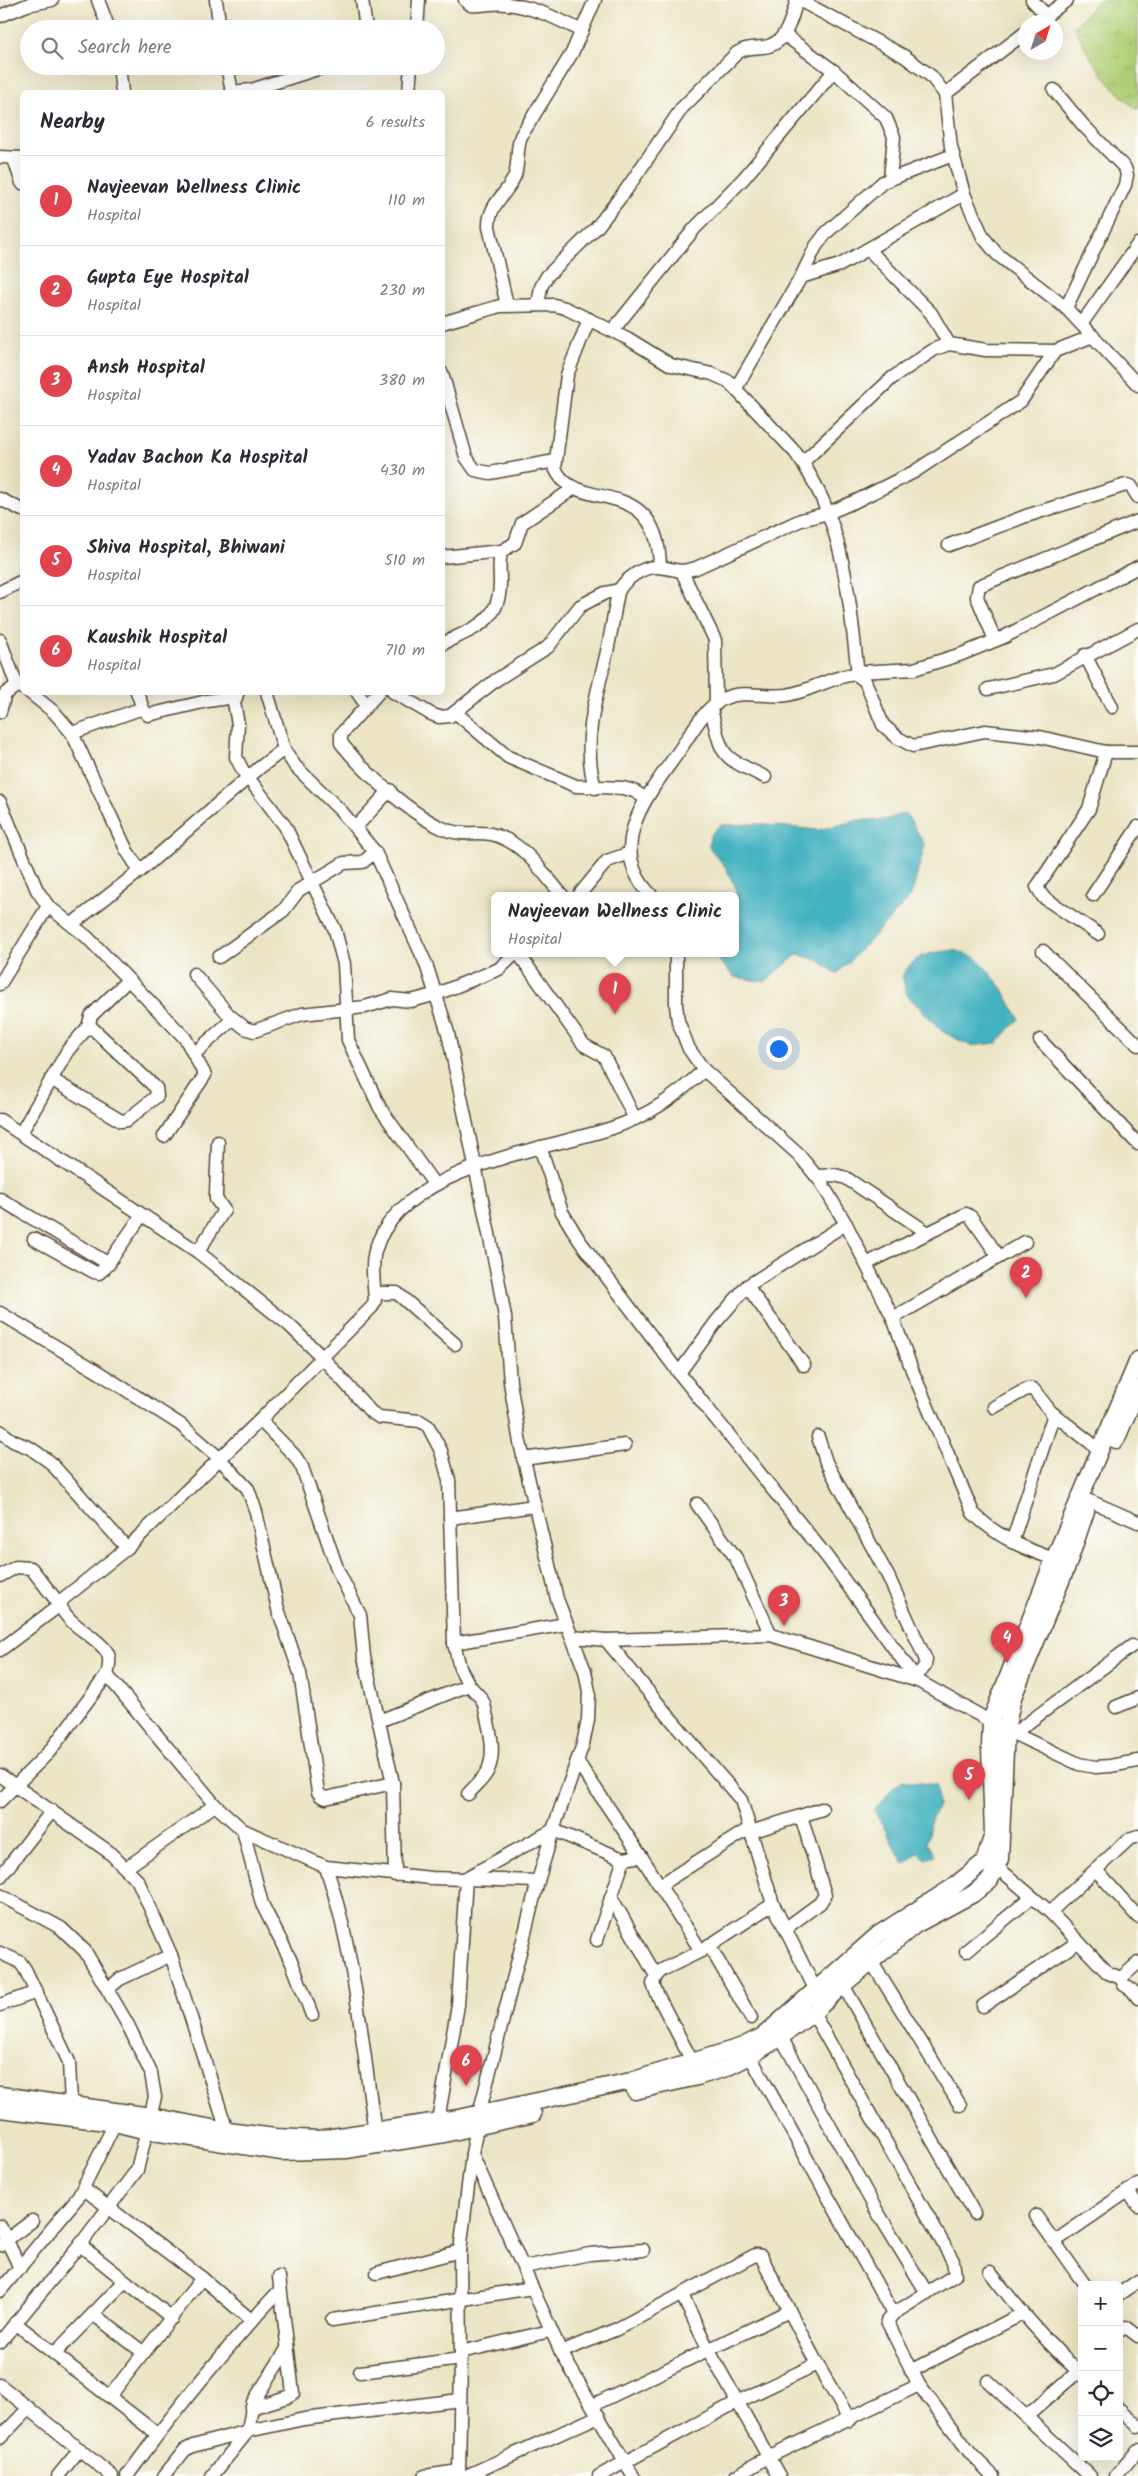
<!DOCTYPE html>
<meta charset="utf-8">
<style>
body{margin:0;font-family:Kalam,sans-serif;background:#f7f7f7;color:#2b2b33}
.controls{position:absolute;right:15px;bottom:15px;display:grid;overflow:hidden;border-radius:8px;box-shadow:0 5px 20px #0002}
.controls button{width:45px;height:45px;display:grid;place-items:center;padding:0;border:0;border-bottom:1px solid #e1e1e2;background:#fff;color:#2b2b33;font:25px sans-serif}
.compass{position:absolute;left:1018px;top:15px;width:45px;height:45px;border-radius:50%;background:#fff;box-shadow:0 5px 20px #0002;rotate:39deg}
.you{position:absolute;left:778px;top:1048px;width:18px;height:18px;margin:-12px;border:4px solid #fff;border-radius:50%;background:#1a73e8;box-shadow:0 0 0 8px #1a73e833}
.badge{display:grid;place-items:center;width:32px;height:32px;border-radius:50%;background:#1f6fb2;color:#fff;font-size:16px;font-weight:700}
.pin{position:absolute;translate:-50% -41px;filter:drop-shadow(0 1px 2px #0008)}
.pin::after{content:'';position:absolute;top:26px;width:18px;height:15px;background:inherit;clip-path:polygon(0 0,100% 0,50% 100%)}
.popup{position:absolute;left:491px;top:892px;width:248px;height:65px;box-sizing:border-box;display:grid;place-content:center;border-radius:8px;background:#fff;filter:drop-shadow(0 1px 4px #0005);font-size:16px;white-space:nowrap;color:#7c7c81}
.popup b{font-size:19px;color:#2b2b33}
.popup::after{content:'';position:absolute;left:50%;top:100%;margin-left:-10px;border:10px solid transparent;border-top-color:#fff}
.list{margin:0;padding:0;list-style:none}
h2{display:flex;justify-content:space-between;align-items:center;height:65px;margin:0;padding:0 20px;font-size:21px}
h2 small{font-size:16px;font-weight:400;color:#7c7c81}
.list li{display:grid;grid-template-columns:32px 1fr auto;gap:15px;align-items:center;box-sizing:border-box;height:90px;padding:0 20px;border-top:1px solid #e1e1e2}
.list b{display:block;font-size:19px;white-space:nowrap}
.list p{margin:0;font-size:16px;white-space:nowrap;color:#7c7c81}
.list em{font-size:16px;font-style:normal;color:#7c7c81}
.icon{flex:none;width:28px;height:28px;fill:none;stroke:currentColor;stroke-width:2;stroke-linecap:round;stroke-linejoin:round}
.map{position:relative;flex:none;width:1138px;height:2476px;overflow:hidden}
.search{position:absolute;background:#fff;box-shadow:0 5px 20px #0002;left:20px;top:20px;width:425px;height:55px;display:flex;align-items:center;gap:12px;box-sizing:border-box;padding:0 18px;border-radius:28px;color:#7c7c81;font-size:19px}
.panel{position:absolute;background:#fff;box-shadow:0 5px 20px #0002;left:20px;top:90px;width:425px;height:605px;border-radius:8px}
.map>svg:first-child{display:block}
</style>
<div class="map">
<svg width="1138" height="2476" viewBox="0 0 1138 2476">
<defs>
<pattern id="grass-tufts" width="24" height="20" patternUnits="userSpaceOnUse" patternTransform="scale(1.25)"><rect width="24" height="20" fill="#afce75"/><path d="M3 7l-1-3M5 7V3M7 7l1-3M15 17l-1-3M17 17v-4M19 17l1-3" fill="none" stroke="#97b165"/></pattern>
</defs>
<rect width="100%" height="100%" fill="#fdfcf7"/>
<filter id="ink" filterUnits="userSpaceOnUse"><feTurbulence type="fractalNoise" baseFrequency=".02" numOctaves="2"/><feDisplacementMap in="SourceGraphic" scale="10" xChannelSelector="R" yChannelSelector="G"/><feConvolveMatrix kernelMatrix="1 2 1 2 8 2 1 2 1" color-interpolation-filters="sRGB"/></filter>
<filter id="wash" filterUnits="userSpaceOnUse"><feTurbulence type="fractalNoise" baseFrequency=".0096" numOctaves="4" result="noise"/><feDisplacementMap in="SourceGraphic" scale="20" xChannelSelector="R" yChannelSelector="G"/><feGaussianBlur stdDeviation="1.12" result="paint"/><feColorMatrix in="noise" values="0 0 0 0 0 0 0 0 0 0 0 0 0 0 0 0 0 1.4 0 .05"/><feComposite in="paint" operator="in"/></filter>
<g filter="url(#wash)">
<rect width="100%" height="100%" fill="#ebe4c5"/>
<!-- grass -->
<path fill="url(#grass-tufts)" stroke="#757c4a" d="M1099,0H1138V110C1110,90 1089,57 1074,27Z"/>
<!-- water -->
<g fill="#43b1c0" stroke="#3f6e6f">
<polygon points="906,813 925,845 911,897 837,974 819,961 798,954 765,982 734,977 719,961 719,953 735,953 736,888 726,868 709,847 710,835 720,825 757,824 818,830 859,820 884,820"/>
<path d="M954,950L977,958L1003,989L1019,1019L997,1043L971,1046L943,1032L907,995L902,976C917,952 928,954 954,950Z"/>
<polygon points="903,1781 937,1785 938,1807 930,1822 927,1843 935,1855 925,1859 918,1853 904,1864 874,1810 894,1787"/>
</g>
</g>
<g filter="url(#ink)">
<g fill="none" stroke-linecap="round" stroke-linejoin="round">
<!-- minor casing -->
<g stroke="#554637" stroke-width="15">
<g id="minor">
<polyline points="98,0 109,29"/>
<polyline points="216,0 220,29"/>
<polyline points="362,0 366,29"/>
<path d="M465,0L471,5C483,6 495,2 507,4C534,7 558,19 582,31"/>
<polyline points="799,0 904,56 931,76 945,94 951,147 964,194 983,237 997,254 1066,308 1138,385"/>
<polyline points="1032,0 1047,16"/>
<polyline points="0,16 27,5 52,0"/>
<polyline points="1038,22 1067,0"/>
<polyline points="417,29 419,0"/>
<polyline points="786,36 834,71 886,118 894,137 890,178"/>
<polyline points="119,66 122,92"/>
<polyline points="227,66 232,92"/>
<polyline points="1054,90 1083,125 1125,168 1127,175 1125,185 1066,308"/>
<polyline points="234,92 251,90 327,66"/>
<polyline points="409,92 411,66"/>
<polyline points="945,94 1026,32"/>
<polyline points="0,157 22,158"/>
<polyline points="14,159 22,183"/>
<polyline points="869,250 931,313 949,344"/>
<polyline points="801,277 840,265 964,194"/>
<path d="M507,305L489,227C488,204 508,194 515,175C519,162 516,149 521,136L572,53L595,0"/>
<path d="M538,305L541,287L547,276L597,227L626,190L682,108L737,53C746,47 753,48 763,47C787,45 791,19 797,0"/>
<path d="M589,319L567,375L555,468C575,516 658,470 660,567"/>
<path d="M442,323L500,306L554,305L565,308L627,338L671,365L712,374L728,381L795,452C844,518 849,596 858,675"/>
<polyline points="1082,323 1138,244"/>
<polyline points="613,330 695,228 744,178 834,71"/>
<polyline points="442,373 466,457 475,470 490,473 555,461"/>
<polyline points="736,388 801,277 816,246 826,233 883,182 953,155"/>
<polyline points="803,462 892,378 935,349 949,344 986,350 1055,351"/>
<polyline points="0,499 22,510"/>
<polyline points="949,545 1026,516 1126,485 1131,486 1138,497"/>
<polyline points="442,557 502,551"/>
<polyline points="682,572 715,640 716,704"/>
<polyline points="0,592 22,581"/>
<polyline points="0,640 16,683 22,688"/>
<polyline points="995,640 977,597 979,586 1138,521"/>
<path d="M442,644C474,628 501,622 500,581C500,572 498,559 502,551L515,543L522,523L573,489"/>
<polyline points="1085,655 1112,707"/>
<polyline points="858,672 914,669 962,654 1004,637 1138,567"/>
<polyline points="988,689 1054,674 1138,629"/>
<polyline points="29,692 54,712 72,733 127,851 140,871"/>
<polyline points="238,692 234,703 238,724 236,757 243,771 285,826 335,930 344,964 348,1040 380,1108 434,1184"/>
<polyline points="267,692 284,749 295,766 342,812 375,852 426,964 448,1033 498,1278 505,1317 510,1382 520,1443 557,1599 585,1671 589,1692 588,1720 583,1744 553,1830 538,1881 479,2114 472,2154 460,2251 461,2359 459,2476"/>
<polyline points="357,692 366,705"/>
<path d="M379,692L341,734V743C365,773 408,812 442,828C461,837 473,831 491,834C523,841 542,872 562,895"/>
<polyline points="393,692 431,714 439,717 450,716 496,680 548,647 580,606 605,593 619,590"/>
<polyline points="141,707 148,715 207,701 236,697"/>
<path d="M711,709C723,758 719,755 765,777"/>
<polyline points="0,712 5,694 15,687 16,683"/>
<polyline points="456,713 508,757 576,786 623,788 634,791 645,798"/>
<polyline points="72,733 140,709 142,706 137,692"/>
<path d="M595,788C582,742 595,701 606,656C611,635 614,613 618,592C624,580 643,566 657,567C676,568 676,574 696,568L801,520L828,513L856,501L914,472L1021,401L1055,351L1093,336"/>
<polyline points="0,802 37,890 48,906 87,937 185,1038 205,1075 164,1136"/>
<polyline points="356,827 390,790"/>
<polyline points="579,895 607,861 630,853"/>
<path d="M651,895C603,846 649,794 679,751C690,735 704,708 723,699C743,689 766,698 787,695C811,691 832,676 856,674L865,681L883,725L898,738L913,746L985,731L1040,737L1106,752H1138"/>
<polyline points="1093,895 1138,827"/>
<polyline points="72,924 140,871 258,769 284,749"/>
<polyline points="1098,934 1043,897 1037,887 1089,809 1106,752"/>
<polyline points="1043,951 1138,1045"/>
<polyline points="518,953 584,1045 604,1056 635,1119"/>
<path d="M676,953V1005L678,1021L689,1049L704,1070L799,1155L821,1182L846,1224L893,1318L912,1370L973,1513C998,1538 1027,1550 1060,1561"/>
<polyline points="219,957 283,911 299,890 344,863 363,862 375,852"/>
<polyline points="194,974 229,1015 245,1028 254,1031 302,1014 365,1007 392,999 411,1001 437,994 499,969 516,953"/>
<polyline points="0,984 48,906"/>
<polyline points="1040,1040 1138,1144"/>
<polyline points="194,1054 233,1019"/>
<polyline points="51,1079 121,1121 127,1120 157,1096 156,1088 89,1025"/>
<polyline points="0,1120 198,1252 289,1325 321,1356 371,1412 379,1417 420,1421 428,1426 441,1451 449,1480 454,1643 460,1668 469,1685 379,1721"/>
<polyline points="21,1133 68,1050 88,1027 91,1016 128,980"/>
<polyline points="540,1147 562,1212 579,1240 679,1373 827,1557 918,1681"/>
<polyline points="817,1176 835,1175 846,1178 928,1233"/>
<polyline points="0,1199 109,1264"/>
<polyline points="34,1239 94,1272 99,1273 105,1268 142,1215"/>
<polyline points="198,1252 224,1210 216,1199 216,1194 218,1142"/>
<polyline points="866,1264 966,1214 971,1217 999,1257"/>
<polyline points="747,1286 804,1365"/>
<polyline points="375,1293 397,1293 455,1344"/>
<polyline points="0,1313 95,1370 181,1425 218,1457 248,1489 256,1512 278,1609 300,1673 318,1792 321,1796 326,1798 393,1783 395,1875"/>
<polyline points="893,1318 1025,1242"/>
<polyline points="679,1373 716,1322 747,1286 846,1224"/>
<polyline points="994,1407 1027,1389 1033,1389 1051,1412 1100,1450"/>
<polyline points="260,1420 295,1456 302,1467 338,1571 360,1615 364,1657 393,1783"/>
<polyline points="0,1431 13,1441 30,1448 50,1462 127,1548"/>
<polyline points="818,1437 826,1462 888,1576 926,1660 925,1666 915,1678"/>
<polyline points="523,1459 625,1445"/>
<polyline points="1090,1501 1138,1522"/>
<polyline points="697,1504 736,1558 771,1635"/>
<polyline points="450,1518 534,1506"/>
<polyline points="1012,1542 1054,1414"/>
<polyline points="0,1576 16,1567 31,1568 60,1605 0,1650"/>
<polyline points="573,1637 606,1640 771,1635 918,1681 1006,1730 1079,1764 1095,1767 1110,1766 1138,1761"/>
<polyline points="606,1640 665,1712 741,1800 773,1904 819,1997"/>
<polyline points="454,1643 566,1624"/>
<polyline points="107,1675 215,1805 243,1830 261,1838 326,1867 431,1878 538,1881"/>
<polyline points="1116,1707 1138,1698"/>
<polyline points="1013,1734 1132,1646"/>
<polyline points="577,1761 641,1856 701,1951"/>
<polyline points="0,1775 109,1852 138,1881 171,1955 227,2131"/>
<path d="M468,1794C474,1787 484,1779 488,1770C497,1750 488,1724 484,1704L481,1698L469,1685"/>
<path d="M0,1801L49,1752L107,1675C109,1668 111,1659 107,1652C96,1635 69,1627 60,1605L63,1599L127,1548L260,1420L372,1307L375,1300C374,1284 371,1266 375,1251C399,1167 542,1151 612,1128C650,1115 675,1097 704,1070"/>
<polyline points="243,1830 262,1904 292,1963 312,2015"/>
<polyline points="751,1832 822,1809"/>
<path d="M326,1867C355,1952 362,2043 375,2132"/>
<polyline points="997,1867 1050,1912 1108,1973 1121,1978 1124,1985 1132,1990 1138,1998"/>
<polyline points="126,1868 215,1805"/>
<polyline points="1096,1870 1138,1917"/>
<polyline points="0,1877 52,1811"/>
<polyline points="660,1885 750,1828"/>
<polyline points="0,1895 61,1928 85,1951 128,2025 151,2073 155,2097 137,2170 80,2245 0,2342"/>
<polyline points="611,1897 656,1976"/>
<polyline points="1050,1912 1129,1839 1138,1836"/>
<polyline points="786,1928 820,1903 825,1895 801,1816"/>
<polyline points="597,1940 624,1859"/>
<polyline points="709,1945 751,2018"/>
<polyline points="966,1951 1032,1897"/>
<polyline points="0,1953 20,1962 25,1969 69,2062 71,2105"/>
<polyline points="871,1961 960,2105"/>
<polyline points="1121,1978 1138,1963"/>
<polyline points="843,1985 974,2213"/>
<polyline points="108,1989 120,1979 171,1955"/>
<polyline points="0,2005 37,1992"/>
<polyline points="983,2006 1078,1942"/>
<polyline points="781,2037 875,2208 927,2293"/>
<polyline points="750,2056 893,2314"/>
<polyline points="693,2063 657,1994 653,1984 656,1976 662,1970 701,1951 773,1904"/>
<polyline points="438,2120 458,2005 466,1878 553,1830 618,1857 624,1859 641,1856"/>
<polyline points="472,2154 561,2352 633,2476"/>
<polyline points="84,2189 202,2278 252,2321"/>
<polyline points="1128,2192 1138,2205"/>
<polyline points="1036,2216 1085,2285"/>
<polyline points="0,2226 20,2268"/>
<polyline points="1054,2242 1138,2184"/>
<polyline points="0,2245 32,2221"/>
<polyline points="80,2245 172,2318"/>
<polyline points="524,2267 590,2254 643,2250"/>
<path d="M990,2272C1018,2309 1047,2343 1082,2375"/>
<polyline points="377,2273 460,2251"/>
<polyline points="0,2291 79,2196 115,2123"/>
<polyline points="1119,2294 1138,2281"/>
<polyline points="682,2295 709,2351 779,2476"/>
<polyline points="93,2314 144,2353"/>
<polyline points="332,2320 532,2288"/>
<polyline points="15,2323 157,2434"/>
<polyline points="1119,2331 1126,2327 1138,2336"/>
<polyline points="56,2352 125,2281"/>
<polyline points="461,2352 550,2331"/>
<polyline points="561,2352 617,2329 755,2255 761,2256 817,2364 850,2420"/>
<polyline points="911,2371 1022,2314"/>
<polyline points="360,2372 461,2359"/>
<polyline points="988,2381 1090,2476"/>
<polyline points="0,2385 112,2476"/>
<polyline points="919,2385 971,2454 993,2476"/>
<polyline points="110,2396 202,2278"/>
<polyline points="593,2405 789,2311"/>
<polyline points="251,2408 287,2397 293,2393 279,2277"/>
<polyline points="1119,2409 1138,2426"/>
<polyline points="1026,2417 1082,2368"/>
<polyline points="0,2438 29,2408"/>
<polyline points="58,2476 80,2449"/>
<path d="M127,2476C174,2411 225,2349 280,2290"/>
<polyline points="164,2476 185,2450 193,2446 248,2431 304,2419 460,2400"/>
<polyline points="212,2476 248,2431 253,2402 287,2349"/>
<polyline points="425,2476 459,2471"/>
<polyline points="466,2476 599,2416"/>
<polyline points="599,2476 737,2402 817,2364"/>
<polyline points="736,2476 768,2457 919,2385 887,2321 893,2314 955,2275 953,2261 813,2013"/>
<polyline points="1116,2476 1138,2450"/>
</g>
</g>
<!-- major casing -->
<g stroke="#554637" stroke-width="19">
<g id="major">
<polyline points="1116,1440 1138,1389"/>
<polyline points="635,2091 697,2077 726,2068 750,2056 781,2037 813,2013 843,1985 915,1925 973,1894 990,1880 1000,1859 1006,1730 1013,1697 1068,1564 1086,1511"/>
<polyline points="0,2095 151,2116 227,2131 275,2137 319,2139 459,2118 631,2081 743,2046 763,2036 879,1934 953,1887 984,1862 993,1834 990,1747 991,1720 1054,1559 1138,1360"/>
<polyline points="0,2109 115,2123 147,2131 282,2152 346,2150 444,2134 533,2114"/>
</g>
</g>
<!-- minor -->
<use href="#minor" stroke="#fff" stroke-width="12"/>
<!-- major -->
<use href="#major" stroke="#fff" stroke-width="16"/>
</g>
</g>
</svg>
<div class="controls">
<button>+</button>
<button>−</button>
<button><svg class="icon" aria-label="locate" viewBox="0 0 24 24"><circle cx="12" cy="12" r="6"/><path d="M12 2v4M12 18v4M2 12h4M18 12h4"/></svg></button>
<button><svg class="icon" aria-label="layers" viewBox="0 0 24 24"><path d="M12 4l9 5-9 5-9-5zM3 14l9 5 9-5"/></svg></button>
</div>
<svg class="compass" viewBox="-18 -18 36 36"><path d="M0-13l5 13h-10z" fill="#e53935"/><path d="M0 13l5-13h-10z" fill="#7c7c81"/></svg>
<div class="you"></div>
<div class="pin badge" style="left:615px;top:1014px;background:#e0444e">1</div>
<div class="popup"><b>Navjeevan Wellness Clinic</b>Hospital</div>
<div class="pin badge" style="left:1026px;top:1298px;background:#e0444e">2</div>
<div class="pin badge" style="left:784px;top:1626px;background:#e0444e">3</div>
<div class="pin badge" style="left:1007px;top:1663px;background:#e0444e">4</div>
<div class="pin badge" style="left:969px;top:1800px;background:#e0444e">5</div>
<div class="pin badge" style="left:466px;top:2086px;background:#e0444e">6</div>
<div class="search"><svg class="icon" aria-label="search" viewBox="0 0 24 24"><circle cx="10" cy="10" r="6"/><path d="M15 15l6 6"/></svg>Search here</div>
<section class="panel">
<h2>Nearby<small>6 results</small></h2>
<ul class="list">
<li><span class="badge" style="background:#e0444e">1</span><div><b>Navjeevan Wellness Clinic</b><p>Hospital</p></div><em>110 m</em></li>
<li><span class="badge" style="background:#e0444e">2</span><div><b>Gupta Eye Hospital</b><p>Hospital</p></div><em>230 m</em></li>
<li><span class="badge" style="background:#e0444e">3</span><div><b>Ansh Hospital</b><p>Hospital</p></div><em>380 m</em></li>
<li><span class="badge" style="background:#e0444e">4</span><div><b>Yadav Bachon Ka Hospital</b><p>Hospital</p></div><em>430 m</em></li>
<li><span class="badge" style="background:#e0444e">5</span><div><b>Shiva Hospital, Bhiwani</b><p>Hospital</p></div><em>510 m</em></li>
<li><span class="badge" style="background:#e0444e">6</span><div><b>Kaushik Hospital</b><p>Hospital</p></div><em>710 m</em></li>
</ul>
</section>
</div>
